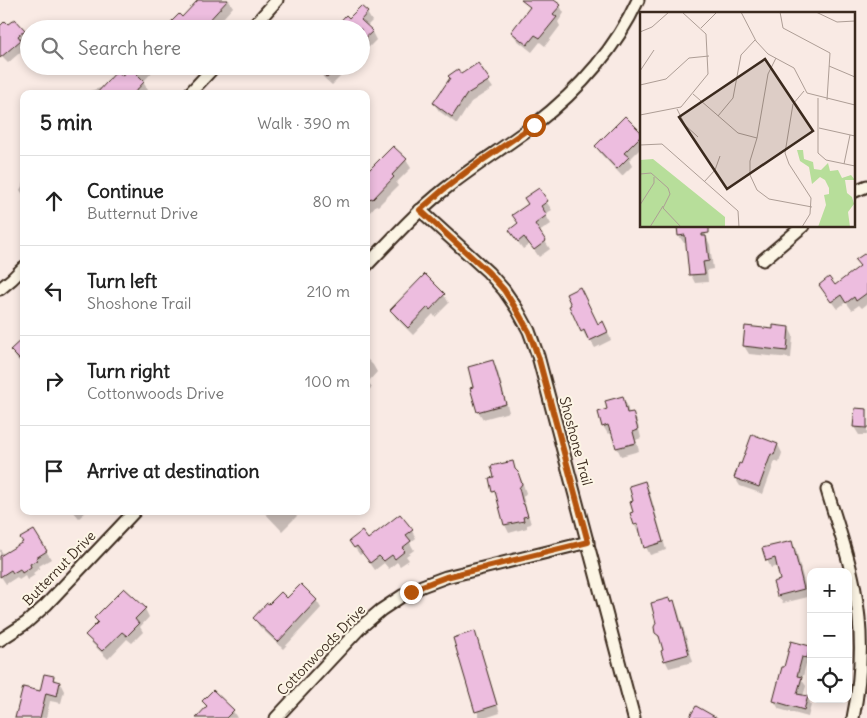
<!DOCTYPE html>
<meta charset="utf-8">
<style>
body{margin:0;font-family:Delius,sans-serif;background:#f2f2f2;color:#222}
.controls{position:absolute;right:15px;bottom:15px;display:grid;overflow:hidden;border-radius:10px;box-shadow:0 2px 8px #0003}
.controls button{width:45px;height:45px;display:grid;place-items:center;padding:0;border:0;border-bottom:1px solid #e0e0e0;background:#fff;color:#222;font:25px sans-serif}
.stop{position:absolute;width:15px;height:15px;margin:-11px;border:4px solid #b45309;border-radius:50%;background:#fff}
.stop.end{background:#b45309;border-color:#fff;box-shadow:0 1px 5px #0008}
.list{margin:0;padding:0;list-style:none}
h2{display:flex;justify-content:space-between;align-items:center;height:65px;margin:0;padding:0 20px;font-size:21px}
h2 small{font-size:16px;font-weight:400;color:#767676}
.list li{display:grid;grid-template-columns:32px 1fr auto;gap:15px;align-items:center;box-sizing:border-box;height:90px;padding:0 20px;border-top:1px solid #e0e0e0}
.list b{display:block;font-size:19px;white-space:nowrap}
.list p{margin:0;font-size:16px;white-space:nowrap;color:#767676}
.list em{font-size:16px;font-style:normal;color:#767676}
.icon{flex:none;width:28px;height:28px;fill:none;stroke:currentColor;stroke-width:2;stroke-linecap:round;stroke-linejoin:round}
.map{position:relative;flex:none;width:867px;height:718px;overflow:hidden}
.search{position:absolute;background:#fff;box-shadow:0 2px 8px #0003;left:20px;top:20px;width:350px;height:55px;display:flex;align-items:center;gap:12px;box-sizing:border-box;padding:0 18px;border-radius:28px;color:#767676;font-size:19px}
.panel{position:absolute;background:#fff;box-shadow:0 2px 8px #0003;left:20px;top:90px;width:350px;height:425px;border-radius:10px}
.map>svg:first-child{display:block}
</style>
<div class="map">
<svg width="867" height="718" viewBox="0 0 867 718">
<rect width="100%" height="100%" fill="#f9eae4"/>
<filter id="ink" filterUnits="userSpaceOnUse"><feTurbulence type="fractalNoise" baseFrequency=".02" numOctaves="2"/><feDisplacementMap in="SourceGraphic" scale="10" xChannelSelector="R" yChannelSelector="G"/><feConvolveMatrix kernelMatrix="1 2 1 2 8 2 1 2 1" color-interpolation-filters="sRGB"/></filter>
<g filter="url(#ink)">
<!-- shadow -->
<g fill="#0003">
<polygon points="200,0 230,0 229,1 233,7 213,29 175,29 172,23 182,19"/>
<polygon points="530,0 552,0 560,6 564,13 558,22 560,26 545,46 540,42 532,52 517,40 512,32 530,9 527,3"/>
<polygon points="361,7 367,13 372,21 366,27 372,32 376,40 367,49 361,44 361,29 349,19"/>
<polygon points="15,20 24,31 29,39 22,44 25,48 8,63 0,55 0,27 8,26"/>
<polygon points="127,66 154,66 155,69 143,82 148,90 145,94 86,94 86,92 104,87 124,78"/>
<polygon points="321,66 351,66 332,85 323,77 319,69"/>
<polygon points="461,76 488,81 493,88 471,102 457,124 439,111 434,103"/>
<polygon points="641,134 641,148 629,160 632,166 622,176 601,154 596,146"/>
<polygon points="406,160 411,168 396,183 398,186 378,206 376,205 370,212 366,208 366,166 371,170"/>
<polygon points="24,182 24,196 20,190"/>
<polygon points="538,190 552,210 545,214 551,224 539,232 550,249 539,257 530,244 523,249 515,238 519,224 529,204"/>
<polygon points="705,232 706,236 710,245 713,269 707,270 708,282 695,283 691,275 687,243 684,243 679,236"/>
<polygon points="867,255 867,304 862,308 859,305 852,310 846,302 837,309 825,293 861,267"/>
<polygon points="425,276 444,295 449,303 435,317 433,314 413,335 396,318 391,310"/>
<polygon points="570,306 607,330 611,340 595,348 589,338 587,339"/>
<polygon points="746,328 774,330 789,328 793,336 791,358 749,354 744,346"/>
<polygon points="24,338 24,366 16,358 12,350"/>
<polygon points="366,358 373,365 377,372 368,382 372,387 366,393"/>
<polygon points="493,361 497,369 509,412 483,419 478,411"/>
<polygon points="622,398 627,405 629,414 632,413 637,421 641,438 636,440 639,451 621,456 617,448 612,433 608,434 603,426 609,410"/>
<polygon points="867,410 867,435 859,435 854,427"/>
<polygon points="753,436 778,445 782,453 779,463 775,461 763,494 740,486 735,478 742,466"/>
<polygon points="512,462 522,481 526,493 523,497 531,524 527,525 527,528 509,533 505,525 499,499 493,491 495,478"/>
<polygon points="645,482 649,490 666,550 650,555 646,547 641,532 639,533 635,526 644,524 634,512 634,501"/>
<polygon points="73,511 87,511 79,518"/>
<polygon points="263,511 302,511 282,531"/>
<polygon points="34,531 51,559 39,566 40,568 33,573 35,575 27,580 25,576 19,580 17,577 6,584 0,575 0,549 4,555 25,543"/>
<polygon points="412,531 416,538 410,543 414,550 406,556 409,560 400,566 397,562 389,569 384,563 375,570 363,553 360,555 350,541 367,540"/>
<polygon points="792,542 796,550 808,597 783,603 778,596 782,581 778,566 771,568 767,560"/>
<polygon points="124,589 145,609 149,617 140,627 143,632 132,643 127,639 108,659 92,643 87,635 99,623 96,619"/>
<polygon points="316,600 321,608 283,649 259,626 254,618 269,606"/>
<polygon points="674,602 678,610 693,662 669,668 665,660 665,651 661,641 656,633 670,603"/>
<polygon points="474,633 478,641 500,713 485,718 480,718 477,711"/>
<polygon points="809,647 811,650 811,666 806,664 802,680 806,686 803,696 807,697 811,705 808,717 779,709 774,701 783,668"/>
<polygon points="53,677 56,682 60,683 64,691 61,703 50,701 46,718 17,718"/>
<polygon points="203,701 233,711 237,718 198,718 207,708"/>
</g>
<!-- building -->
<g fill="#edbddf" stroke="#3b2a1e">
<polygon points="198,0 228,0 205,25 201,21 194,29 177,29 170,23 179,14 182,17"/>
<polygon points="521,0 554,0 561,5 553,14 557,17 540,38 535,35 527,45 511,32 530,7"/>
<polygon points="361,6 368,12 361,20 373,31 361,42 361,29 333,29 346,15 349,18"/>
<polygon points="15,19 25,30 18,36 21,40 0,58 0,26 5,21 8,24"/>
<polygon points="478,63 490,80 467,94 452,117 433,103 450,78 448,76 458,69 461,74"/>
<polygon points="125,66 146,66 137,75 144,82 133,94 96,94 117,71 123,76"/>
<polygon points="315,66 339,66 327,78"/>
<polygon points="625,116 641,132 641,136 624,153 629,157 617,169 595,146"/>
<polygon points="393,146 407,159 392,175 394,177 373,199 371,198 366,203 366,173"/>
<polygon points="539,188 548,201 541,206 547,215 535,224 546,241 534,250 524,237 518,242 509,230 518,223 512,215 528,204 524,198"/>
<polygon points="677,226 709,226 709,233 702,234 702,236 706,236 709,261 703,262 705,274 689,275 685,235 678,236"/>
<polygon points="867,252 867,293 856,301 854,297 846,303 841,295 831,302 819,285 829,277 835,285 860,266 855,260"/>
<polygon points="425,274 445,294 430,310 428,307 408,328 390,310"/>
<polygon points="580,287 598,324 603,321 608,332 589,341 584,330 581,332 569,306 571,305 566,294"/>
<polygon points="773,325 789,327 787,351 743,346 745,326 773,329"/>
<polygon points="24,337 24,364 10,350"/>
<polygon points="493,360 506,404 477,412 470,388 473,387 468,367"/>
<polygon points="623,396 627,413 633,412 638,430 633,432 636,443 616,448 611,431 610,431 608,425 602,427 598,412 607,409 605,401"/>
<polygon points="855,408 867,409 867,428 853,427"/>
<polygon points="752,434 778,444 774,455 771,454 759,487 734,478 739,463 741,464"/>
<polygon points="513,461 515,469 518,472 522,484 519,488 523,504 524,504 528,516 523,517 524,521 504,525 495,491 492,492 489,478 494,477 491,466"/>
<polygon points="645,481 663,542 644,548 638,524 634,525 630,513 633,512 630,502 633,501 629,486"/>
<polygon points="400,514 413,530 406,535 411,541 402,548 405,551 395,559 392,555 384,561 379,556 370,563 357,546 354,548 349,541 362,531 368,539"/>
<polygon points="34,530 47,551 36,558 37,560 30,564 31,567 22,573 20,569 13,573 11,570 0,577 0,556 23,542 20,538"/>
<polygon points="792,541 804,589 777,596 773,582 780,580 775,558 766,561 762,548"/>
<polygon points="301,584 317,600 278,642 253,618 267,603 269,604 281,592 287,598"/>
<polygon points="124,588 146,608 135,619 139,624 127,636 122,632 102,651 85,635 98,622 94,618"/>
<polygon points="669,598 670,602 674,600 689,654 664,661 661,651 663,650 659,636 655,633 654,627 656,623 651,603"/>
<polygon points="475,631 497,705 475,712 453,638"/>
<polygon points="791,641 810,646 807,658 802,657 797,676 802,677 797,694 808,696 804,710 773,701 782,667 784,667"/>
<polygon points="44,674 54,676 53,680 60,682 57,696 46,693 40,718 15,718 23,687 40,691"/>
<polygon points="213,690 234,710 226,718 196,718 207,706 202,701"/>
<polygon points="696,706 717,718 689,718"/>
</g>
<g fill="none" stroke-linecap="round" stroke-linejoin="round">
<!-- street casing -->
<g stroke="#3b2a1e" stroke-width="15">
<g id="street">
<polyline points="251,29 277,0"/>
<polyline points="189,94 215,66"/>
<polyline points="853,192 867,186"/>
<polyline points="420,210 488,272 504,290 517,309 529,331 538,356 634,718"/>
<polyline points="763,260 803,226"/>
<path d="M366,266C392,239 416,212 445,189C474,166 505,147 534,125C578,91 615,50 638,0"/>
<polyline points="0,289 12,279 24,267"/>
<path d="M827,490C836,521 848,553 854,585C863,629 862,675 853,718"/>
<polyline points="0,640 26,623 46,605 135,511"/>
<polyline points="276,718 361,627 381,610 402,596 422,586 446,577 588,542"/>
</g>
</g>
<!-- street -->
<use href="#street" stroke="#fcf5e5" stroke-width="11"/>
</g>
</g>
<g fill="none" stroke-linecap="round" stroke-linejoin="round" filter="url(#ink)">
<!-- route -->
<polyline stroke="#b45309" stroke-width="6" points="411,592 422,586 446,577 588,542 538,356 529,332 516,309 504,290 488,272 420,210 444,189 474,166 534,125"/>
</g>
<g text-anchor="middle" stroke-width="4" stroke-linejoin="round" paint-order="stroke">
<!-- street labels -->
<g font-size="14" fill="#3b2a1e" stroke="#fcf5e5">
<text transform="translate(576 441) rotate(75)" y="5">Shoshone Trail</text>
<text transform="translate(59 568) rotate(-46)" y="5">Butternut Drive</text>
<text transform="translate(321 650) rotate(-46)" y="5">Cottonwoods Drive</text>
</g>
</g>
<!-- overview -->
<g transform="translate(640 12)">
<rect width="215" height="215" fill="#f9eae4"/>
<path d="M157,138H163L164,147L173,150L174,157L181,158L188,151L190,159L198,158L202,166L211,163L215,168H205L207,181L212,185L214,192L208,200L210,215H178L186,193L184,183L189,182V176L185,168L180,165L172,172L169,155L160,149ZM13,147L85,205V215H0V148Z" fill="#b7de9a"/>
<path fill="none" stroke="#ad9d95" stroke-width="1" d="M101,0L116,29L128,42L154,56L167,81L215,93M140,0L143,16L190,41L187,88M176,0L197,10L215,9M61,16L77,0M0,20L12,15L29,0M136,46L128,62L117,126L110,149V163L117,178L129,187L172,195M189,54L215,65M0,59L14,38M0,73L26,67L49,46L69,44M53,82L98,121L117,126M178,86V141L186,148L215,154M37,97L45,113L58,125M0,103L41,95L68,62L66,22L42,0M78,104L93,86L101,43L115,28M179,116L215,124M0,133L22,132L98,199L99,215M204,152L210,123M0,162L11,161L28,176L30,182L23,196L41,215M64,170L75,158L80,144M0,193L14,171V165M10,215L23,194M162,215L170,202L171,186L149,152L145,141L153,92L164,79"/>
<path fill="#3b2a1e" fill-opacity="0.15" stroke="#3b2a1e" stroke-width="2.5" d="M125,47L173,119L87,177L39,105Z"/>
<rect width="215" height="215" fill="none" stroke="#3b2a1e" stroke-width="2.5"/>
</g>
</svg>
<div class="controls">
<button>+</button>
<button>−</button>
<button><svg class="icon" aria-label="locate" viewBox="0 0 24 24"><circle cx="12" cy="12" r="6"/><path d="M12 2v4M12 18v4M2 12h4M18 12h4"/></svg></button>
</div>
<div class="stop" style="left:534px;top:125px"></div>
<div class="stop end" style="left:411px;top:592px"></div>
<div class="search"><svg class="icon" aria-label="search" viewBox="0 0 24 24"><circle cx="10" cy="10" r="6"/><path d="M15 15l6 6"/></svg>Search here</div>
<section class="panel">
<h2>5 min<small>Walk · 390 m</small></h2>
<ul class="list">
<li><svg class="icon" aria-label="ahead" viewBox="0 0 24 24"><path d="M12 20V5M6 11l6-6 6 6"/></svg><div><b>Continue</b><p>Butternut Drive</p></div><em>80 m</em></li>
<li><svg class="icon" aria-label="left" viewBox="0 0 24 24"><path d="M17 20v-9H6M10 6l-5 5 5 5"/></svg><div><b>Turn left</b><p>Shoshone Trail</p></div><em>210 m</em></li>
<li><svg class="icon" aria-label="right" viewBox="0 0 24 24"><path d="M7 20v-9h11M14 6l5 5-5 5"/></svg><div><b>Turn right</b><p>Cottonwoods Drive</p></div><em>100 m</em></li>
<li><svg class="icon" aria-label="arrive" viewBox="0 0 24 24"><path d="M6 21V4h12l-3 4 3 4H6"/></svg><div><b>Arrive at destination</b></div></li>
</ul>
</section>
</div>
